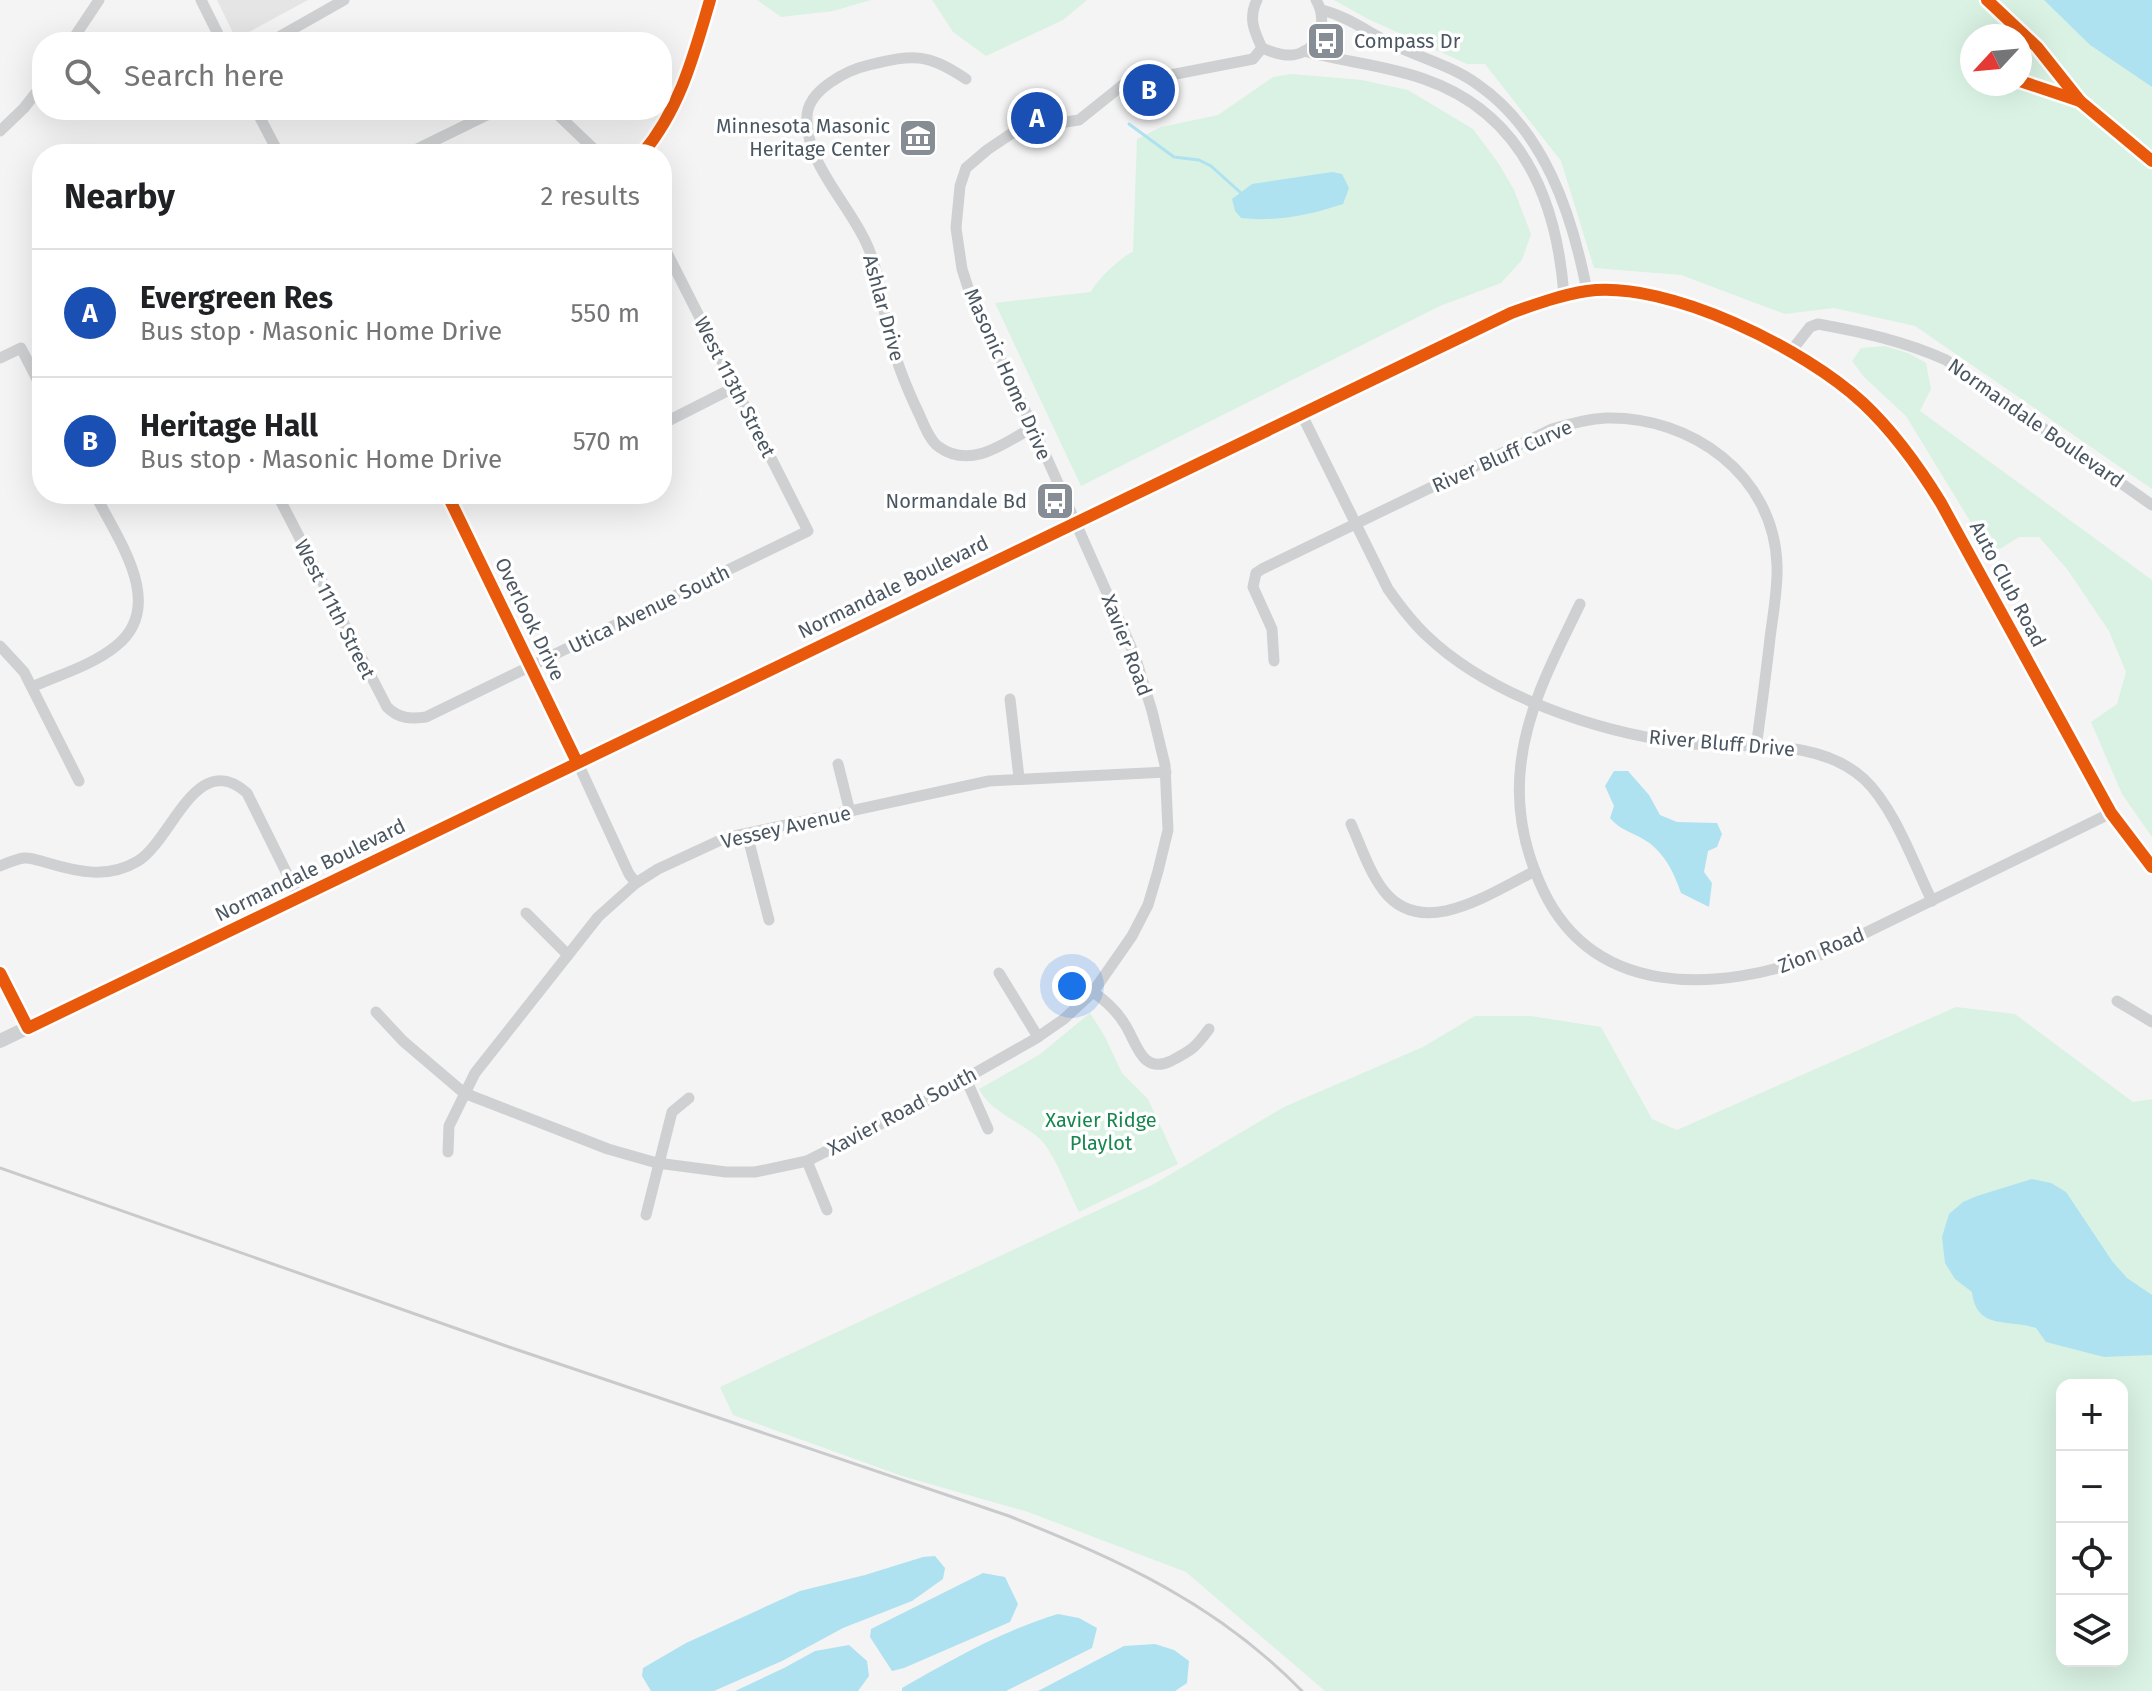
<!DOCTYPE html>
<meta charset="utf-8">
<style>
body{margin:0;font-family:"Fira Sans",sans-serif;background:#f2f2f2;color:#202124}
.controls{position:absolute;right:24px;bottom:24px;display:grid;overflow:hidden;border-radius:16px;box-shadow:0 8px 32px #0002}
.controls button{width:72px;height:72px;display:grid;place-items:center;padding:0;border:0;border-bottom:2px solid #e0e0e0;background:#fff;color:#202124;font:40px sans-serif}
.compass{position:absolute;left:1960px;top:24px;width:72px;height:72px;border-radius:50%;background:#fff;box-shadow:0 8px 32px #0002;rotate:244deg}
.you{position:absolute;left:1072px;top:986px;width:28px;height:28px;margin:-20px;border:6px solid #fff;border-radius:50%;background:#1a73e8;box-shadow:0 0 0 12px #1a73e833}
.badge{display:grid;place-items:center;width:52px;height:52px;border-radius:50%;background:#db2777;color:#fff;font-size:26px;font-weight:700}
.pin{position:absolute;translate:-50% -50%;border:4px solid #fff;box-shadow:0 2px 8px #0006}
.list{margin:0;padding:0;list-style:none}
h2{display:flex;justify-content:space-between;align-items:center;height:104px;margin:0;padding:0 32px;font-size:34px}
h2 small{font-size:26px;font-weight:400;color:#757577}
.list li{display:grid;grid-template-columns:52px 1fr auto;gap:24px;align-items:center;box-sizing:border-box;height:128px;padding:0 32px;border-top:2px solid #e0e0e0}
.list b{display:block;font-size:30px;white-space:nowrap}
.list p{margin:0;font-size:26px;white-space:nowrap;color:#757577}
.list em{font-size:26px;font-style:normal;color:#757577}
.icon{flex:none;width:44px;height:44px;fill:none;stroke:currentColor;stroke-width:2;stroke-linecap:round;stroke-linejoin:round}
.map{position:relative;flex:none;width:2152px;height:1691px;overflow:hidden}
.search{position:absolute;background:#fff;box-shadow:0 8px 32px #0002;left:32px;top:32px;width:640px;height:88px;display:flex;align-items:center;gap:20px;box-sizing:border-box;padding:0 28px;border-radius:32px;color:#757577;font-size:30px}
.panel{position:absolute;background:#fff;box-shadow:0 8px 32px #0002;left:32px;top:144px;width:640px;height:360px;border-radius:32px}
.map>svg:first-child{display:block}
</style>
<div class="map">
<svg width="2152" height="1691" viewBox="0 0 2152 1691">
<rect width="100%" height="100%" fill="#f4f4f4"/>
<!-- education -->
<polygon fill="#e6e5e6" points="217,0 308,0 236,39"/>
<!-- green -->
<g fill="#d9f2e3" fill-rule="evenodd">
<polygon points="757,0 871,0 833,11 781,17"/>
<polygon points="932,0 1087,0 1063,20 986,56 953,32"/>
<path d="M1334,0H2044L2090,45L2152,87V489L1915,326L1834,308L1785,314L1681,275L1594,268L1561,161L1485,64H1467L1368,19ZM1972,36H2020V84H1972Z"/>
<path d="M1291,74L1362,80L1408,90L1473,129L1499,164L1514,190L1531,234L1522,260L1501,283L1440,306L1081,486L995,303L1091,292C1094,283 1124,254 1133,252L1137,139L1161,127L1218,115L1273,77Z"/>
<polygon points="1885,346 1908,353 1926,363 1931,389 1920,411 2152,580 2152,837 2122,794 2091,722 2117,704 2126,672 2109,631 2067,569 2039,537 2019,537 2000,549 1984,544 1906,416 1864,377 1852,361 1861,348"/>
<path d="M1956,1007L2015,1014L2133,1102L2152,1099V1691H1325L1186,1572L1028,1512L902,1476L733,1415L720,1387L1154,1184L1284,1107L1423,1047L1475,1016H1531L1601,1027L1652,1119L1677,1130ZM2062,1385H2122V1661H2062Z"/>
<path d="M1090,1013L1104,1035L1122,1073L1148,1099L1178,1164L1079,1212C1070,1194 1054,1153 1041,1140C1022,1122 990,1112 979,1089L1039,1055Z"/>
</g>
<!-- water -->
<g fill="#aee2f0">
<polygon points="2044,0 2152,0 2152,87 2090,45"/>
<path d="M1332,172L1342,174L1349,188L1343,204C1310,215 1276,222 1241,218L1235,211L1232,199L1252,184Z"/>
<path d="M1614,771H1628L1649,795L1660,815L1677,822L1717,823L1722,834L1717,847L1708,851L1704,872L1712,883L1709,907L1681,893C1674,872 1663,850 1643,839C1631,832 1619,829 1610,818L1614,806L1605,786Z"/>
<path d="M2032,1179L2051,1183L2066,1192L2112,1261L2127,1278L2152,1295V1355L2104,1357L2046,1342L2036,1328C2008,1319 1976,1330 1972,1292L1955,1279L1945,1263L1942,1237L1949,1214L1963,1202L1977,1196Z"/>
<polygon points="935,1556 945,1568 943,1579 912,1601 843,1628 782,1661 714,1691 651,1691 642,1676 643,1668 686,1643 800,1591 865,1575 923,1557"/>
<polygon points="983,1573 1005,1577 1018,1604 1010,1622 904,1668 892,1671 870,1637 871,1629"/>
<path d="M1058,1614L1079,1618L1097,1628L1092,1648L1006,1691H902V1688C951,1660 1004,1630 1058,1614Z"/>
<polygon points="1155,1644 1174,1650 1189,1661 1187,1683 1175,1691 1038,1691 1124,1646"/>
<polygon points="849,1645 867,1661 869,1676 858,1691 735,1691 784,1668 815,1651"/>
</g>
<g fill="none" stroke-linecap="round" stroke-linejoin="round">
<!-- stream -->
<polyline stroke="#aee2f0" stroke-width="3" points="1129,124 1174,157 1199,160 1211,166 1241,193"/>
<!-- minor -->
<g stroke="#ced0d2" stroke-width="11">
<polyline points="201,0 222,42"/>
<path d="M1257,0C1248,18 1254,31 1262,48C1269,51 1278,55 1287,55C1317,56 1330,23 1316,0"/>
<path d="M1322,10C1349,17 1369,33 1394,45C1421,58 1452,66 1477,84C1545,131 1572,214 1587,291"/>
<polyline points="71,42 99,0"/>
<polyline points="270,42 344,0"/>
<path d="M1304,51C1344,62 1385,65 1424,79C1522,113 1557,199 1564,296"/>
<path d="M966,79C927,53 914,54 869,65C847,70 808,90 807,116C805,165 851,205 868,247C879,273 882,303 888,330C895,359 907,389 920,416C924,425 930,441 939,447C971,470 1005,443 1033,427"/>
<polyline points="256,110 279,154"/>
<polyline points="553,110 599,154"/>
<polyline points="0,131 24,108 42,85"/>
<polyline points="407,154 497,110"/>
<path d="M642,154C680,109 694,55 710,0"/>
<path d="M1792,350L1810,327L1818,324C1862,332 1904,341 1946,360L2152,505"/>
<polyline points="0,358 21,348 42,389"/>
<path d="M1301,413L1388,589C1400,606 1412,622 1427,636C1490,696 1597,732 1683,743C1743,750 1815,735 1864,779C1894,807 1914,864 1932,901"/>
<polyline points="662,424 735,387"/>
<path d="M277,494L387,707C399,719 411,719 426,717L808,531L662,243"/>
<polyline points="447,494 570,746 629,874 636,883"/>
<path d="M1580,604C1555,656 1528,705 1521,763C1516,803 1523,844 1539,881C1589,1001 1719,993 1822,954L2111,813"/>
<polyline points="0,646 24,672 79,781"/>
<path d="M1274,661L1272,629L1253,587L1256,573L1262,569L1552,429C1569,424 1587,419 1606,418C1691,416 1774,475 1777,565C1778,589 1773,614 1770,638C1766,675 1761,711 1756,748"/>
<path d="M32,687C59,675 93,665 116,646C168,605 116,537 95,494"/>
<polyline points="1010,699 1019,778"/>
<polyline points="838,764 850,812"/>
<path d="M1351,824C1361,846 1369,872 1384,891C1423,941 1492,892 1535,871"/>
<polyline points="747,834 769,920"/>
<path d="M0,866C7,863 16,859 24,858C31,857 40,861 48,863C78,872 108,879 138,861C173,839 196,748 247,793L299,898"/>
<polyline points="526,913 568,955"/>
<polyline points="999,973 1038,1037"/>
<path d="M1093,992C1106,1001 1116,1010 1124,1023C1137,1042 1141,1075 1171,1061C1192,1050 1195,1048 1209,1029"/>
<polyline points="2117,1001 2152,1022"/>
<polyline points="376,1012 403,1041 464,1093 608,1149 657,1163 726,1172 755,1172 807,1161 924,1102 1035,1039 1064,1019 1093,992 1132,936 1148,905 1158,871 1168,830 1165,765 1152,711 1135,656 1033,427 972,300 962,269 956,228 960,186 966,168 987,150 1018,129 1079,120 1124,84 1253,59 1262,48"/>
<polyline points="966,1079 988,1129"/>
<polyline points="448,1152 449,1126 475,1073 598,917 636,883 658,869 725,838 989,781 1166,772"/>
<polyline points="807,1161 827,1210"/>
<polyline points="646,1215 672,1112 689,1098"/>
</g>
<!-- tertiary -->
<g stroke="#ced0d2" stroke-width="14">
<polyline points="0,973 28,1028"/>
<path d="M0,1041L1511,313C1536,304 1561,295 1587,291C1668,280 1805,349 1863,403C1894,432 1919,467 1941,503L2111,813L2152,867"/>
</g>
<!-- rail -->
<path stroke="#c9cacc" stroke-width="3" d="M0,1168L509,1347L1009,1516C1121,1561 1216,1603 1302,1691"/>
<!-- cycleway casing -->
<g stroke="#fff" stroke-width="17">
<g id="cycleway">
<polyline points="1987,0 2037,47 2080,101"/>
<polyline points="2020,81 2080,101 2152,161"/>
<path d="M642,154C680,109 694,55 710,0"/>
<polyline points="447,494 577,762"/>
<path d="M0,973L28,1028L1511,313C1536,304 1561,295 1587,291C1668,280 1805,349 1863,403C1894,432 1919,467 1941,503L2111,813L2152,867"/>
</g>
</g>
<!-- cycleway -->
<use href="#cycleway" stroke="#e8590c" stroke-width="12"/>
</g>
<!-- icons -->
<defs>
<g id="bus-square" transform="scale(2)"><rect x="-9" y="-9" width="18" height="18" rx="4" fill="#868d94" stroke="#fff"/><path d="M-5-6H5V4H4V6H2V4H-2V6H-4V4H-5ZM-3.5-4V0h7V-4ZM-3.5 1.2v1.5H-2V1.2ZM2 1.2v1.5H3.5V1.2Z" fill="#fff"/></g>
<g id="museum-square" transform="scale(2)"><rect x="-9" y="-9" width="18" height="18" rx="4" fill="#868d94" stroke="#fff"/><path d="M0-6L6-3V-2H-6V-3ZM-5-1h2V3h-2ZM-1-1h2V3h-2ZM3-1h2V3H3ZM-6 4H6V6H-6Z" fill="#fff"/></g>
</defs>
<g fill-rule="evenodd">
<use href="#bus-square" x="1326" y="41"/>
<use href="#museum-square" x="918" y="138"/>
<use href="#bus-square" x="1055" y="501"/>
</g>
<g text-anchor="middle" stroke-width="7" stroke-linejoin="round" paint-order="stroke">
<!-- poi labels -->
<g font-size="20" fill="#4a5661" stroke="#fff" text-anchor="end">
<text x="1354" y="48" text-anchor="start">Compass Dr</text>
<text x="890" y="133">Minnesota Masonic<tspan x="890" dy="23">Heritage Center</tspan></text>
<text x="1027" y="508">Normandale Bd</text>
</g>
<!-- street labels -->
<g font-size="20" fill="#4a5661" stroke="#fff">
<text transform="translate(884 308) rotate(75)" y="7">Ashlar Drive</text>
<text transform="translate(1008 374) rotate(66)" y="7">Masonic Home Drive</text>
<text transform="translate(735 387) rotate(63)" y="7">West 113th Street</text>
<text transform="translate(2036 423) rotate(35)" y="7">Normandale Boulevard</text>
<text transform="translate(1502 456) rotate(-24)" y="7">River Bluff Curve</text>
<text transform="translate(2008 584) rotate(62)" y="7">Auto Club Road</text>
<text transform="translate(893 587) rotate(-26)" y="7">Normandale Boulevard</text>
<text transform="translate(335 609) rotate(63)" y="7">West 111th Street</text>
<text transform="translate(649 609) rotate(-26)" y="7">Utica Avenue South</text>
<text transform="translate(530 619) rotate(64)" y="7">Overlook Drive</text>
<text transform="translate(1127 645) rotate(69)" y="7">Xavier Road</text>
<text transform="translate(1722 743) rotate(5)" y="7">River Bluff Drive</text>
<text transform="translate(786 827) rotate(-13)" y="7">Vessey Avenue</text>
<text transform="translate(310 870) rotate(-26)" y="7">Normandale Boulevard</text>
<text transform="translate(1821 950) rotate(-22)" y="7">Zion Road</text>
<text transform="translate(902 1111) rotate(-28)" y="7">Xavier Road South</text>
</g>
<!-- park labels -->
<g font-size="20" fill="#17864f" stroke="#fff">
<text x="1101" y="1127">Xavier Ridge<tspan x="1101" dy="23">Playlot</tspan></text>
</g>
</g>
</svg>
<div class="controls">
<button>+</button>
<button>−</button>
<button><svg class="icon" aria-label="locate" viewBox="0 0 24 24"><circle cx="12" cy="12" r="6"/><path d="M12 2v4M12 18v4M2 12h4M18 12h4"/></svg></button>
<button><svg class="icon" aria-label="layers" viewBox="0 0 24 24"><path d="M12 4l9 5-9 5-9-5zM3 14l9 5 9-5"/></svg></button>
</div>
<svg class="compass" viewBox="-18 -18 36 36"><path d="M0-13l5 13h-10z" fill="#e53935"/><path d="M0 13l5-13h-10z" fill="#757577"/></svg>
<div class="you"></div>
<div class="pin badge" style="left:1037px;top:118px;background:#1a4fb4">A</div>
<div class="pin badge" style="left:1149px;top:90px;background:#1a4fb4">B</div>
<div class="search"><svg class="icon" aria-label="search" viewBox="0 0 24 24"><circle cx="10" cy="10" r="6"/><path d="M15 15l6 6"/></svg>Search here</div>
<section class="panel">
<h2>Nearby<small>2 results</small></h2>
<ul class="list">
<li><span class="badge" style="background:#1a4fb4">A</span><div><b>Evergreen Res</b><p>Bus stop · Masonic Home Drive</p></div><em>550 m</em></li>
<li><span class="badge" style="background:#1a4fb4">B</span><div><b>Heritage Hall</b><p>Bus stop · Masonic Home Drive</p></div><em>570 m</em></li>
</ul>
</section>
</div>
